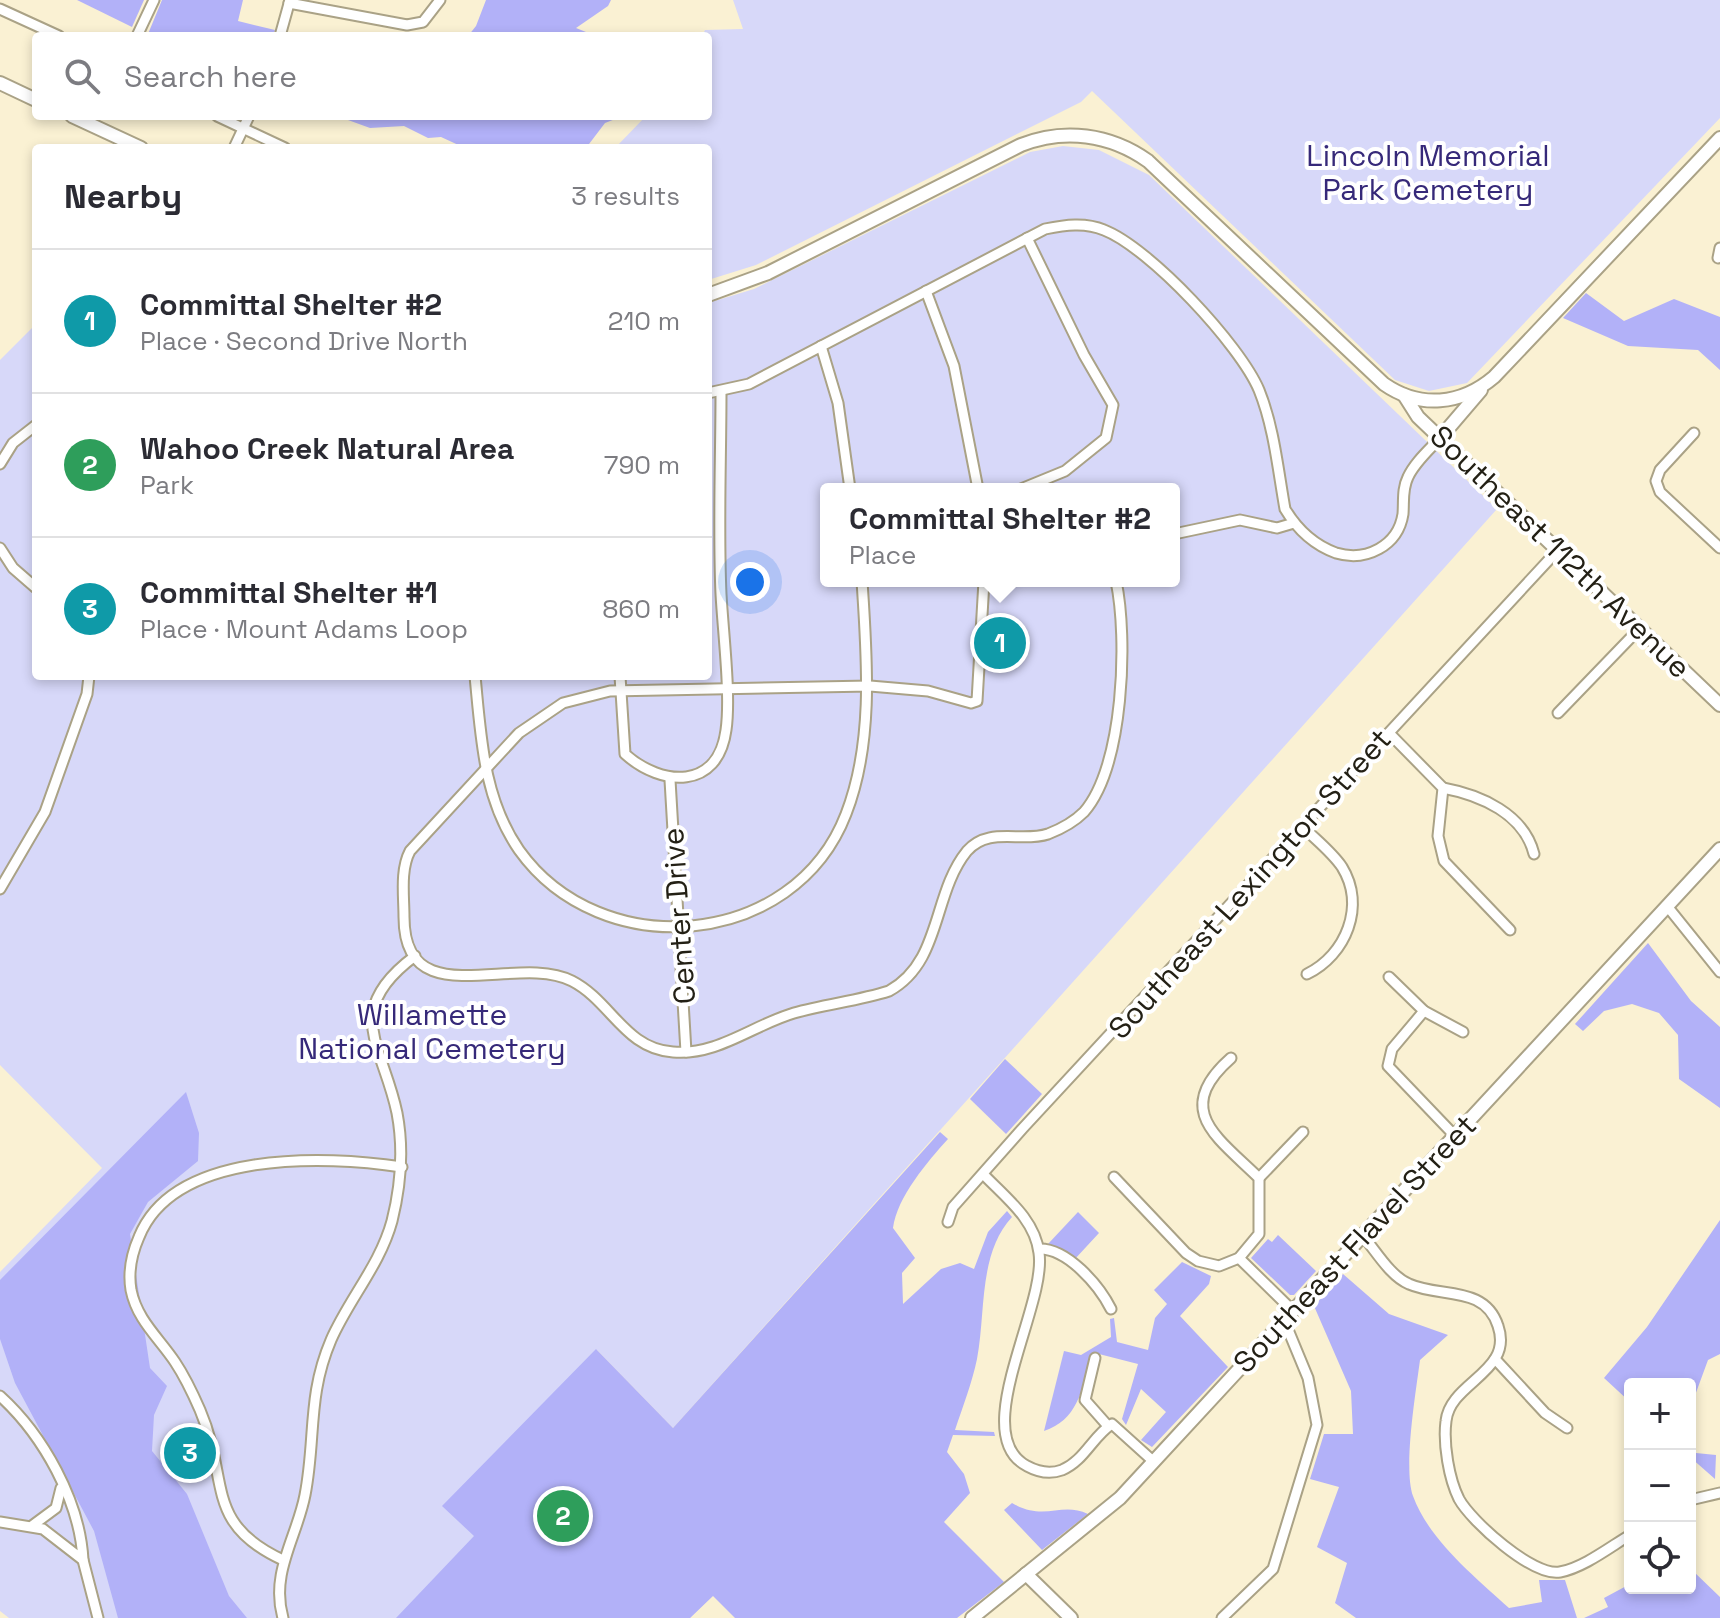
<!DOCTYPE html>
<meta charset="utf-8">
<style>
body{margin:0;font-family:"Space Grotesk",sans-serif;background:#f2f2f3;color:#2b2b33}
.controls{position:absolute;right:24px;bottom:24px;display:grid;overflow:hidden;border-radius:8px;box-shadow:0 4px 12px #0003}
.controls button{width:72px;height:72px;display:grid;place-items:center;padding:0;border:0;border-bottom:2px solid #e1e1e2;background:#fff;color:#2b2b33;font:40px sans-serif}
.you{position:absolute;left:750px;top:582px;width:28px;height:28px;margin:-20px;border:6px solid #fff;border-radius:50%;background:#1a73e8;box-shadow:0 0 0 12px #1a73e833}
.badge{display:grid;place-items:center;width:52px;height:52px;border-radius:50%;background:#b45309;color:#fff;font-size:26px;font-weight:700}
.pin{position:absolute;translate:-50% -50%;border:4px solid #fff;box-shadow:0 2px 8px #0006}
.popup{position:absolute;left:820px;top:483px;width:360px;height:104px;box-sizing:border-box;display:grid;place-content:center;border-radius:8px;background:#fff;filter:drop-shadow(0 2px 6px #0005);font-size:26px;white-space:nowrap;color:#7c7c81}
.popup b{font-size:30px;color:#2b2b33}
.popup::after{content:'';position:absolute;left:50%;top:100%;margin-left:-16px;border:16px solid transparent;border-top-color:#fff}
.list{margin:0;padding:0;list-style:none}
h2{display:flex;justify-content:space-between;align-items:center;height:104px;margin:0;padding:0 32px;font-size:34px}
h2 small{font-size:26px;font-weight:400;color:#7c7c81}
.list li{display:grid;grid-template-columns:52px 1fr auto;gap:24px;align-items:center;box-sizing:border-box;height:144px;padding:0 32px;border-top:2px solid #e1e1e2}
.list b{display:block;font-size:30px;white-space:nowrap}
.list p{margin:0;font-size:26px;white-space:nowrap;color:#7c7c81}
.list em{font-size:26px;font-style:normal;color:#7c7c81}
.icon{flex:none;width:44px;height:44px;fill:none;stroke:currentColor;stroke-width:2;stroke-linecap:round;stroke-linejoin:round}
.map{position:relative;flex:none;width:1720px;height:1618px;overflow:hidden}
.search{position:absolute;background:#fff;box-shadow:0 4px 12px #0003;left:32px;top:32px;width:680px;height:88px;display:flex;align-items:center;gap:20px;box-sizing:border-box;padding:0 28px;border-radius:8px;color:#7c7c81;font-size:30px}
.panel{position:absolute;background:#fff;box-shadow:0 4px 12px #0003;left:32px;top:144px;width:680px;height:536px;border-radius:8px}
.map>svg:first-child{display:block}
</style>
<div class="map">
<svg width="1720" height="1618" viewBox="0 0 1720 1618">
<rect width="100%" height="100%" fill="#faf1d3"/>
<!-- green -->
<g fill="#d7d8f9" fill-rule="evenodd">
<polygon points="733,0 1720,0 1720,118 1467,383 1429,391 1395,380 1092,91 1081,102 756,265 708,280 708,148 615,148 646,116 708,116 708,36 702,36 705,30 743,29"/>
<path d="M1063,146L1099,150L1149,175L1497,509L673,1428L596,1349L732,1576L690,1618H9L0,1611V1272L102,1168L0,1065V360L36,324V676H708V303L754,289L1030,152ZM826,489H1174V581H826Z"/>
</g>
<!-- forest -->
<g fill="#b2b1f8">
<polygon points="77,0 144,0 132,27"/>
<polygon points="162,0 243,0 238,21 275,30 273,36 151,36 148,34"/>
<polygon points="486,0 611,0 608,6 576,28 596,36 468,36 476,26"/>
<polygon points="337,116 623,116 605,123 586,148 465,148 441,137 428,138 404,126 370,128"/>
<polygon points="1586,293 1624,321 1674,299 1720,317 1720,370 1698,350 1628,346 1563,318"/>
<polygon points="1648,943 1691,1001 1720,1027 1720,1108 1679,1079 1678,1035 1659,1013 1632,1004 1604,1011 1583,1031 1575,1024"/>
<polygon points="1005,1059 1042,1094 1006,1134 970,1099"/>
<polygon points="186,1092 199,1133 198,1161 148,1202 130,1234 150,1368 167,1386 154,1415 152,1451 187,1494 229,1596 247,1618 118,1618 94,1531 15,1383 0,1339 0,1280"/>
<path d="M940,1132L948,1139C928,1161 897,1197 893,1228L915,1258L902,1273L903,1304L941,1269L960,1263L974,1269L988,1232L1007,1211L1012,1217C978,1254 986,1312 977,1359C972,1383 963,1406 955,1430L994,1432L995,1436L953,1435L947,1452L964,1474L970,1493L944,1522L1004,1582L957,1618H735L713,1596L690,1618H396L474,1536L442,1506L596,1349L673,1428Z"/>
<polygon points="1078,1212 1099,1233 1074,1260 1063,1250 1048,1244"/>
<polygon points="1720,1220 1720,1354 1708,1360 1690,1409 1690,1384 1630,1384 1630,1402 1604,1378 1647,1327"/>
<polygon points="1278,1235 1316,1271 1294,1295 1290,1295 1251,1258 1268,1239 1272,1242"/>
<path d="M1182,1262L1211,1276L1209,1284L1180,1316L1228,1367L1152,1447L1141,1440L1166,1412L1141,1389L1126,1425L1122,1419L1138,1364L1099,1354L1090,1360C1082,1391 1077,1420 1044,1431L1064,1351L1081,1355L1111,1337L1110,1319L1114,1318L1117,1342L1148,1350L1155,1318L1167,1304L1154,1290Z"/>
<path d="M1343,1274L1389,1314L1448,1335L1420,1360C1416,1391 1403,1468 1413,1496C1429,1540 1475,1577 1509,1608L1542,1602L1539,1580H1565L1577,1618H1356L1335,1603L1347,1563L1317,1547L1339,1487L1310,1479L1324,1434H1353L1351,1391L1314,1306Z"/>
<polygon points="1690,1447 1696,1453 1716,1455 1715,1479 1690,1457"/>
<path d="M1012,1503C1045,1522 1061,1501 1088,1514L1042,1550L1004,1510Z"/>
<polygon points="1693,1571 1720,1597 1720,1618 1584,1618 1608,1607 1604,1598 1630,1584 1630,1588 1690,1588"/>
</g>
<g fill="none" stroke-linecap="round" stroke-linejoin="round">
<!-- street casing -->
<g stroke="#aaa286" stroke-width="13">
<g id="street">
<polyline points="289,3 407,25 423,22 440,0"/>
<polyline points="0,9 59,36"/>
<polyline points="137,36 154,0"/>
<polyline points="280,36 290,0"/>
<polyline points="217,116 285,148"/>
<polyline points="234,148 249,116"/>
<polyline points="1718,258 1720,248"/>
<polyline points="926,291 954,366 978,489"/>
<polyline points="821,346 838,403 850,489"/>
<path d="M708,393L749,384L1045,229C1065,225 1085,222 1104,230C1150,248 1240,345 1259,390C1274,427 1278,470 1285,509C1297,529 1314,545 1336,553C1366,562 1398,546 1403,514C1404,501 1402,489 1408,477C1415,462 1429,450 1440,438"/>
<polyline points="1694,433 1660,470 1656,481 1660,492 1720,548"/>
<polyline points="0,464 13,443 36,425"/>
<polyline points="1021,489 1065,471 1106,438 1113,405 1084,355 1027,238"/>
<polyline points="1174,534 1240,520 1277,528 1294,523"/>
<polyline points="0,548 13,568 36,588"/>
<path d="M984,581L977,701L971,703L928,691L870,686L610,691L563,703L519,733L410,851C400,870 404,896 404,917C404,1017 516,952 572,981C611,1001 625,1049 673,1052C717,1056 753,1025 794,1013C825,1004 858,1001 889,991C942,962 932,894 967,851C989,826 1021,843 1048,834C1061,829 1074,822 1084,812C1124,766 1128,638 1116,581"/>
<path d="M475,676C481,736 483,798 519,850C601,965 794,949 846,814C874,742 867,658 862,581"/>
<path d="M620,676L625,754C662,787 718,790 726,730C731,695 723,632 721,594C718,527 721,459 721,391"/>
<polyline points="1558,713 1640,628"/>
<polyline points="1389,733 1443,788 1438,836 1444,861 1510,930"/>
<polyline points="670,780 686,1052"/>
<path d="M1443,788C1481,795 1524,814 1534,854"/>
<path d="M1302,826C1315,839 1332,852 1342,867C1366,906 1346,955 1307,974"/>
<polyline points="0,889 45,812 87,694 89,676"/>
<polyline points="1667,906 1720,972"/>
<polyline points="1389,977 1424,1011 1463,1032"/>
<polyline points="1424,1011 1392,1049 1388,1066 1455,1136"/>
<path d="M983,1174C1005,1197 1035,1219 1039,1253C1047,1306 967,1435 1027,1466C1038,1472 1051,1474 1062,1470C1084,1461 1093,1436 1112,1424L1153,1461"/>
<path d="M1114,1177L1186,1253L1198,1261L1219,1266L1239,1258L1259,1234V1178C1217,1137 1172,1110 1231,1058"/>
<polyline points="1259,1178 1303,1132"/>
<polyline points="948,1222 953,1207 1023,1128 1558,550"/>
<path d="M1363,1236C1376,1251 1390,1276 1409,1284C1440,1298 1485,1285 1498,1326C1514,1372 1450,1382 1446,1421C1443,1444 1449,1479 1459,1499C1471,1521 1533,1577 1560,1572C1583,1568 1610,1547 1630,1535"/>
<path d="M1039,1249C1067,1248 1099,1285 1111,1309"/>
<polyline points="1239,1258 1293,1311"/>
<polyline points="1095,1358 1085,1400 1108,1426"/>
<polyline points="1495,1359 1545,1413 1567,1428"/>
<path d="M0,1396C43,1435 80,1501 83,1560L43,1529L0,1522"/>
<polyline points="1690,1500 1720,1493"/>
<polyline points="33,1525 56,1508 61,1488"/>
<polyline points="83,1560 98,1618"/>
<path d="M283,1560C203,1523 230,1480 200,1410C193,1394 185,1377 175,1362C159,1338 137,1320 131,1290C128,1272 132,1253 139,1237C174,1150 325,1155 402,1167"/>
<path d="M283,1618C270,1573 297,1537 305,1495C316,1439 307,1396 331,1340C349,1299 380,1265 392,1221C401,1185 404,1150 397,1113C383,1045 341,1011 415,956"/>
<polyline points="1222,1618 1273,1569 1317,1425 1308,1378 1284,1320"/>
</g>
</g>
<!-- secondary casing -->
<g stroke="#aaa286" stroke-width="16">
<g id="secondary">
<polyline points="0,83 36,100"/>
<polyline points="72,116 141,148"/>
<path d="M708,295L768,273L1021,145C1064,128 1110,134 1148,161L1384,384C1420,409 1461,405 1494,377L1720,138"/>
<polyline points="1404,395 1418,417 1720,705"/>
<polyline points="1440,438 1481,390"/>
<polyline points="1026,1574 1071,1618"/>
<polyline points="972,1618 1120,1498 1720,849"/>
</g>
</g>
<!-- street -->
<use href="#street" stroke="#fff" stroke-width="9"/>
<!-- secondary -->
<use href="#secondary" stroke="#fff" stroke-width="12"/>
</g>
<g text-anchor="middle" stroke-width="8" stroke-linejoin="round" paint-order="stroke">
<!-- park labels -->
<g font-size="30" fill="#362979" stroke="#fff">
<text x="1428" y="166">Lincoln Memorial<tspan x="1428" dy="34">Park Cemetery</tspan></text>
<text x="432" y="1025">Willamette<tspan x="432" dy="34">National Cemetery</tspan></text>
</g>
<!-- street labels -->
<g font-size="30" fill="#232015" stroke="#fff">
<text transform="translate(1560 552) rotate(44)" y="10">Southeast 112th Avenue</text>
<text transform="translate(1250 884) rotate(-48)" y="10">Southeast Lexington Street</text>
<text transform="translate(679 916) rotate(-94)" y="10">Center Drive</text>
<text transform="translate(1355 1244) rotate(-47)" y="10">Southeast Flavel Street</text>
</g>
</g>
</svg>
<div class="controls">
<button>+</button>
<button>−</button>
<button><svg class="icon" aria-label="locate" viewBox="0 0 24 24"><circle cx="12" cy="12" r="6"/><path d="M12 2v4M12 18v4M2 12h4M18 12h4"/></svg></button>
</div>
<div class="you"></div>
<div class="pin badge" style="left:1000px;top:643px;background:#0f9aa8">1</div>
<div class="popup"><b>Committal Shelter #2</b>Place</div>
<div class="pin badge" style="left:563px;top:1516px;background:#2e9e5b">2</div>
<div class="pin badge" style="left:190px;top:1453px;background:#0f9aa8">3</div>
<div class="search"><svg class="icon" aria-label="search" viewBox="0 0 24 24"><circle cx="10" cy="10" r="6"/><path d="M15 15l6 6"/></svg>Search here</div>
<section class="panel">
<h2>Nearby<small>3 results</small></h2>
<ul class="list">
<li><span class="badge" style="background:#0f9aa8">1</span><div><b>Committal Shelter #2</b><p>Place · Second Drive North</p></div><em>210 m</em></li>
<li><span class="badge" style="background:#2e9e5b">2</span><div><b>Wahoo Creek Natural Area</b><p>Park</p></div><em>790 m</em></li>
<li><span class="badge" style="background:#0f9aa8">3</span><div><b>Committal Shelter #1</b><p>Place · Mount Adams Loop</p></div><em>860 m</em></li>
</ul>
</section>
</div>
